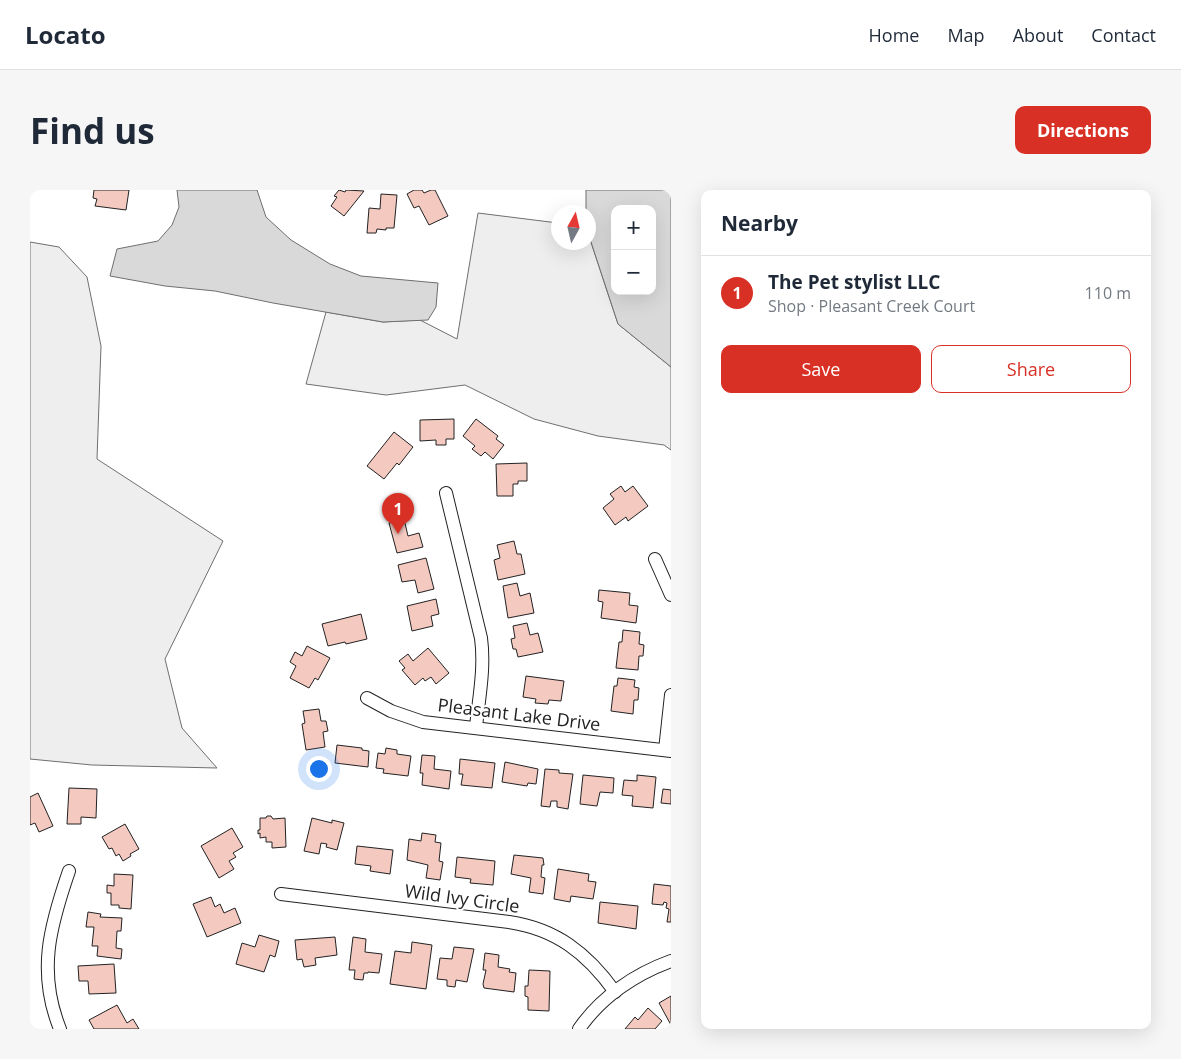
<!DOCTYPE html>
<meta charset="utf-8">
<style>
body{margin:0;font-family:"Open Sans",sans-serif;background:#f6f6f7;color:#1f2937}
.controls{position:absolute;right:15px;top:15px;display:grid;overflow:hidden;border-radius:10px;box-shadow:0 5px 20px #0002}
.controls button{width:45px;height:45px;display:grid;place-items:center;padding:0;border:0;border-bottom:1px solid #e0e1e3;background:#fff;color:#1f2937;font:25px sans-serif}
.compass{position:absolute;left:521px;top:15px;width:45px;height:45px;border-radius:50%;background:#fff;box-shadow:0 5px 20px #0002;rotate:8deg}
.you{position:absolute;left:288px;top:578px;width:18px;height:18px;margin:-12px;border:4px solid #fff;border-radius:50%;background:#1a73e8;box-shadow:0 0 0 8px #1a73e833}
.badge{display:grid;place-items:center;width:32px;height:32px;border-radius:50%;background:#d93025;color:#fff;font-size:16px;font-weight:700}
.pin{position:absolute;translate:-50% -41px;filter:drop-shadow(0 1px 2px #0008)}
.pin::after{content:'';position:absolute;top:26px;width:18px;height:15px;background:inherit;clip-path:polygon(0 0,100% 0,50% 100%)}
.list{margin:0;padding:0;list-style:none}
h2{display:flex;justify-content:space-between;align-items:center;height:65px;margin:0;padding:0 20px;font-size:21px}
h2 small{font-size:16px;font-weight:400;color:#747a83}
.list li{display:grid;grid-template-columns:32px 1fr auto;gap:15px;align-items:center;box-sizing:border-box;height:75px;padding:0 20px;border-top:1px solid #e0e1e3}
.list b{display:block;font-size:19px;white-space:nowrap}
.list p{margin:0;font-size:16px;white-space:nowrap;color:#747a83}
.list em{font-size:16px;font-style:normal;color:#747a83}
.actions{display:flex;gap:10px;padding:15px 20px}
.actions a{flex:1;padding:11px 0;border:1px solid #d93025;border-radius:10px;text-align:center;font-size:18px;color:#d93025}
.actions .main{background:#d93025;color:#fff}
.map{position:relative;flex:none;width:641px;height:839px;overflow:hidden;border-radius:10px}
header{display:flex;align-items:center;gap:30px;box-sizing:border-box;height:70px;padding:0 25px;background:#fff;border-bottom:1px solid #e0e1e3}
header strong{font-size:24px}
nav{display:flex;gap:28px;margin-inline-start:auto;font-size:18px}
.intro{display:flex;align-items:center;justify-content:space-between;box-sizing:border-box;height:120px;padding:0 30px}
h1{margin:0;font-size:35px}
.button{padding:12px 22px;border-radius:10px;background:#d93025;color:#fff;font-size:18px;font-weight:700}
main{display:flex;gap:30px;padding:0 30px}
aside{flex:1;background:#fff;border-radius:10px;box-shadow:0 5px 20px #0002}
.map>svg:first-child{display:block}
</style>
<header>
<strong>Locato</strong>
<nav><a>Home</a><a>Map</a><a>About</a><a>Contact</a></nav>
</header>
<div class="intro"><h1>Find us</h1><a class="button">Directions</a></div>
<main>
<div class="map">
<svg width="641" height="839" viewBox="0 0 641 839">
<rect width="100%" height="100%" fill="#fff"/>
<!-- green -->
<g fill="#eee" stroke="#6f6f6f">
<polygon points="448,23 528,33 528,52 558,52 559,46 588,134 641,177 641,260 634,255 568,246 504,229 435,195 356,205 276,194 296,122 353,132 390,130 427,149"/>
<polygon points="0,52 29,57 57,87 71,156 67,269 193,351 135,469 152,538 187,578 62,575 0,569"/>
</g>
<!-- water -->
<g fill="#d9d9d9" stroke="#6f6f6f" fill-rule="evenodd">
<polygon points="147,0 227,0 236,27 261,50 300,74 331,86 408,93 406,117 398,130 353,132 243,113 185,101 135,96 80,86 87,59 128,51 142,35 149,17"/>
<path d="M556,0H641V177L588,134L559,46L558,22H556ZM585,19H622V101H585Z"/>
</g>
<!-- building -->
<g fill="#f3c9c0" stroke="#222">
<polygon points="64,0 99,0 96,20 65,16 67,9 63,8"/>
<polygon points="309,0 315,2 316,0 334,1 314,26 301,16 307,7 304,6"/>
<polygon points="384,0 392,0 394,3 401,0 405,0 418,26 399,35 389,16 384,18 377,4"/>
<polygon points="351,4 367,5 364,38 356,38 356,40 347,39 346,43 337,43 339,18 350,19"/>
<polygon points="424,229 424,249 416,249 416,255 406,255 406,250 390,251 390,230"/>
<polygon points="446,229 468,246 466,249 474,255 463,269 455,262 451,266 442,259 445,256 433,246"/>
<polygon points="364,242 383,257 369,275 367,273 354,289 337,276"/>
<polygon points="497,273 497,291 488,291 488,294 483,294 483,306 467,306 466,274"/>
<polygon points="591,296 595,302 603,296 618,316 598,331 596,327 585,335 573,318 584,309 580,304"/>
<polygon points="374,329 378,346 389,343 393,357 367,363 359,333"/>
<polygon points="484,351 487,364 491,364 495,384 468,390 464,370 470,368 467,355"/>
<polygon points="396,368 404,399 388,403 385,390 372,392 368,375"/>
<polygon points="487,393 490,406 500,403 504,423 478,428 473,396"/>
<polygon points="569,400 600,403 599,415 608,416 606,433 571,428 573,412 568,411"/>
<polygon points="406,409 409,424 401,426 403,436 382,441 377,416"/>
<polygon points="331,424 337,449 316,454 315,452 298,456 292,434"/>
<polygon points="497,433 500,445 508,443 513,462 488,467 486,459 483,459 481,449 485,448 483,436"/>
<polygon points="593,440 610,442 609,454 614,455 613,466 609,466 608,480 586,478 589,452 592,452"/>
<polygon points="277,456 300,468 288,490 285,488 279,498 260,488 266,476 260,472 265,462 272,466"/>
<polygon points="398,458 419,483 406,494 401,487 395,491 393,488 385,495 372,480 375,478 369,471 378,464 383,471"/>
<polygon points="496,486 534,491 531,511 519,510 518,514 505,513 506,509 493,507"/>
<polygon points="588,488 605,490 604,497 609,498 608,510 604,510 603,524 581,521 584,496 587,496"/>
<polygon points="289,519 291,531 296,531 298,541 293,542 295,557 276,560 272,534 275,533 273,521"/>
<polygon points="307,555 332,558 332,560 339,561 338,577 305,573"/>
<polygon points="356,558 367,560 367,564 381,566 378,586 353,583 354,579 346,578 348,563 355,564"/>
<polygon points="392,565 405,566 404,579 421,581 419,599 392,595 393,583 390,583"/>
<polygon points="430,569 465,573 462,598 431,595 433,584 429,584"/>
<polygon points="475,572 508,579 506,594 498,593 497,596 472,592"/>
<polygon points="515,579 529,580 529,583 543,584 538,619 527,617 527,611 521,611 520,617 511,616"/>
<polygon points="553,585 584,588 583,603 570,602 567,616 550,614"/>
<polygon points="607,585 626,587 623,618 602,616 603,606 592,605 594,590 607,591"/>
<polygon points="39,598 67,599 66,628 51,627 51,634 37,634"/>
<polygon points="633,599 641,600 641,614 631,613"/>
<polygon points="8,603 23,636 9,642 5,633 0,635 0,607"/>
<polygon points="237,626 241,626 243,629 255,628 256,657 242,658 242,652 236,652 236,647 230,648 230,643 228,644 228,640 230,640 230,628 236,628"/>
<polygon points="282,628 302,633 302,630 314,633 307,660 296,657 297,654 291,653 289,664 274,661"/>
<polygon points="95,634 109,659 100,664 101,666 93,671 89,664 86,666 82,658 79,659 72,647"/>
<polygon points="202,638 213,657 203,663 206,667 199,671 204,679 189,688 171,656"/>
<polygon points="392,643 406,645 405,652 411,653 409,671 413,672 410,690 396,688 398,675 377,670 379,649 391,651"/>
<polygon points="327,656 363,660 360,684 340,681 341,676 325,674"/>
<polygon points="484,665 513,668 514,675 512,675 511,687 515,688 513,704 499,702 501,688 481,684"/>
<polygon points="427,667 465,671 463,695 440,693 441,689 425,687"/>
<polygon points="528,679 559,684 558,691 566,692 563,709 541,706 540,712 524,709"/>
<polygon points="84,684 103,685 101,719 89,718 89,715 81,715 81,703 77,703 77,695 84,696"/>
<polygon points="624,694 641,696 641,732 637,732 639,719 636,718 637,713 634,712 633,715 622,714"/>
<polygon points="181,707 185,717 190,714 194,723 205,718 211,733 177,747 163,714"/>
<polygon points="570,712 608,716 606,739 568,733"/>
<polygon points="58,722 71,724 70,727 92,728 91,741 87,741 86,758 92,759 91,769 67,766 68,756 62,756 64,737 56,737"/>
<polygon points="229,745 249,751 245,767 240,765 234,782 206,774 212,753 225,757"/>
<polygon points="305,747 307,765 285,768 286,775 274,777 272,769 267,770 265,750"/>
<polygon points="323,747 336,749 335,762 352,764 349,783 338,782 338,783 334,783 333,790 324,789 325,780 319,780"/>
<polygon points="382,752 402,755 396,799 360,794 365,761 381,763"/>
<polygon points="424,757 444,759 437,792 426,790 425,797 417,796 417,790 407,789 410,768 422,769"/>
<polygon points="455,763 469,765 468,777 480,779 479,782 486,783 484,802 454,798 453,794 456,780 453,780"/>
<polygon points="84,774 86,803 59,804 58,791 49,791 48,776"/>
<polygon points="499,780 520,781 519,821 498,820 498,807 495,806 495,796 498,796"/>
<polygon points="641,806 641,835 629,813"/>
<polygon points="87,815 97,833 103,829 109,839 64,839 59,830"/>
<polygon points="618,818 632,831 625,839 595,839 605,827 608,830"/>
</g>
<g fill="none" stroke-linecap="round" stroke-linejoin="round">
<!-- street casing -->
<g stroke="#222" stroke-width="14">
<g id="street">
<path d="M416,303L451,448C455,478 449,507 446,537"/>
<polyline points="625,369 641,405"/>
<polyline points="337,508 361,521 393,532 641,561"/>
<polyline points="635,560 641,505"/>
<path d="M251,704L479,732C526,739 557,763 585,802"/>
<path d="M30,839C7,782 20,736 39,681"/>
<path d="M549,839C571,807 605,784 641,771"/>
</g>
</g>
<!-- street -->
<use href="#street" stroke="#fff" stroke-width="12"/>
</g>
<g text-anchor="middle" stroke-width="4" stroke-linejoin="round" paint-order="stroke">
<!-- street labels -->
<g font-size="18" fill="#222" stroke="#fff">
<text transform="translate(489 525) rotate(7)" y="6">Pleasant Lake Drive</text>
<text transform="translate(432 709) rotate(8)" y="6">Wild Ivy Circle</text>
</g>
</g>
</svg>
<div class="controls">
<button>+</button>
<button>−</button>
</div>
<svg class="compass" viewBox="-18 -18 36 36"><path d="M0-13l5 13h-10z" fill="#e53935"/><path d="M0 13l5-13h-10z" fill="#747a83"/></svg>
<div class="you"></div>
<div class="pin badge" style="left:368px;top:344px">1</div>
</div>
<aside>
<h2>Nearby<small></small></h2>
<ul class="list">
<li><span class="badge">1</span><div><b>The Pet stylist LLC</b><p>Shop · Pleasant Creek Court</p></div><em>110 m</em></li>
</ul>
<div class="actions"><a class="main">Save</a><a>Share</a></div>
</aside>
</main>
